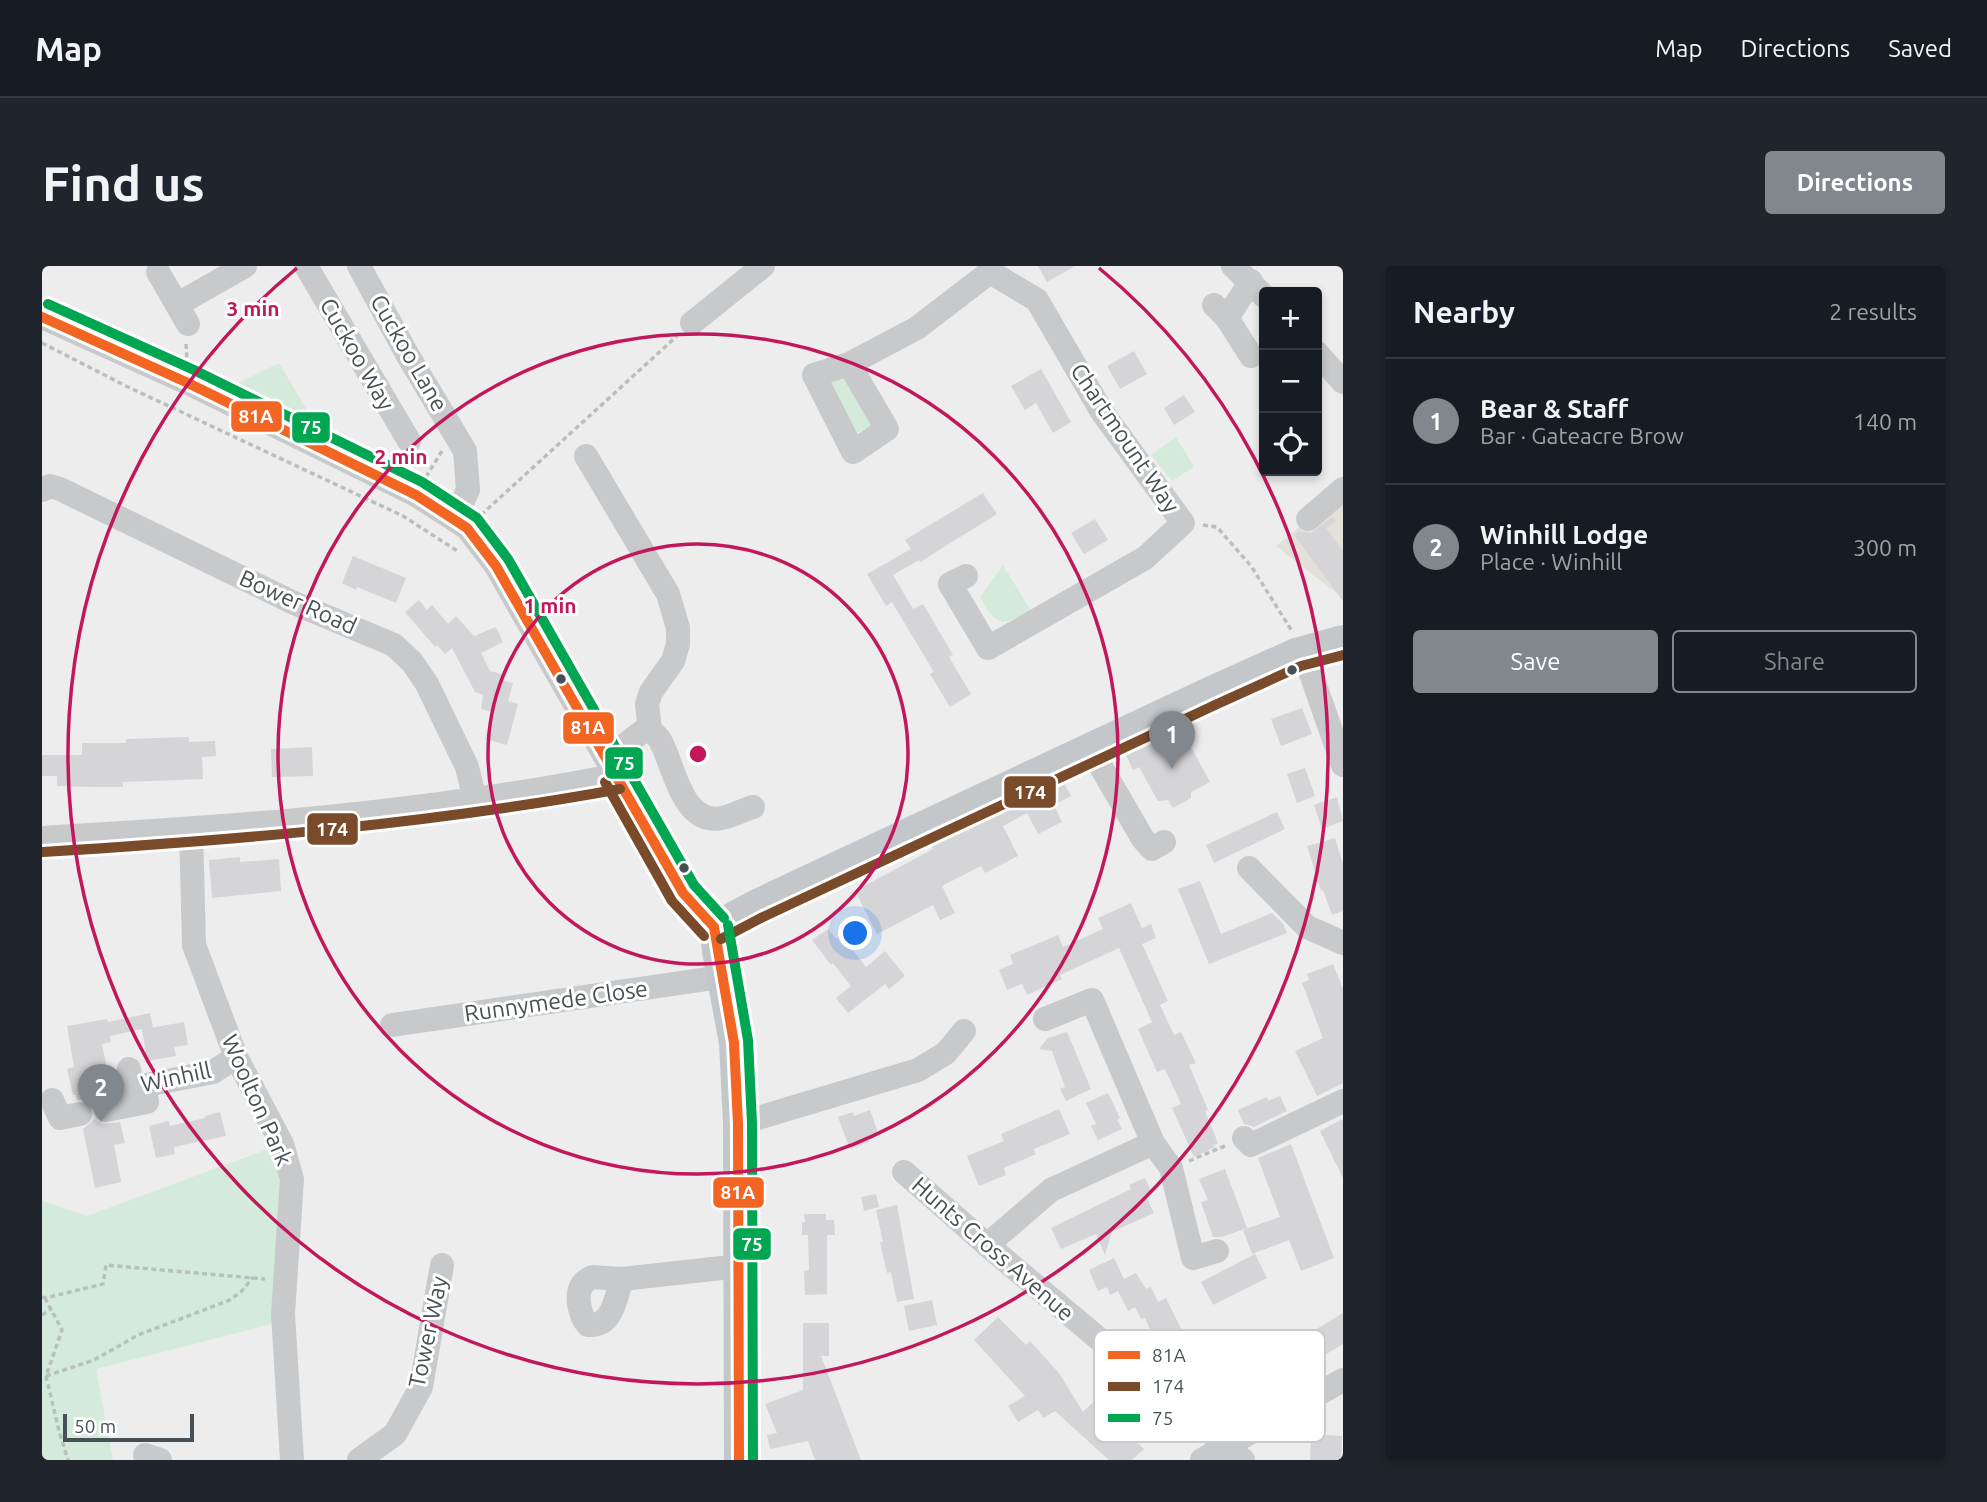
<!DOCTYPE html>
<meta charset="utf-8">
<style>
body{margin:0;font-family:Ubuntu,sans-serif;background:#20242c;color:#f1f3f6}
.controls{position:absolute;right:21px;top:21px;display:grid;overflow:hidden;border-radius:7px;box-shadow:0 4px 10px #0003}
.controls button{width:63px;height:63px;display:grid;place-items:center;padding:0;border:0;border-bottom:2px solid #363941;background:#171b24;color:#f1f3f6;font:35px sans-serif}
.scale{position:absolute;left:21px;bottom:18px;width:131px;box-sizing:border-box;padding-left:7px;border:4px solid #475057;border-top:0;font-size:19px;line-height:24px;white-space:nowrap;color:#475057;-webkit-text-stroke:5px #fff;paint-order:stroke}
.you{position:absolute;left:814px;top:668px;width:24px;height:24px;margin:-18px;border:5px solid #fff;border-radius:50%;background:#1a73e8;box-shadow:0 0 0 10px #1a73e833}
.badge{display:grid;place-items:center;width:46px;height:46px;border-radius:50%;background:#81878c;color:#fff;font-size:23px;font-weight:700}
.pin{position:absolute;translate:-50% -58px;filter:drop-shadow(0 2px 4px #0008)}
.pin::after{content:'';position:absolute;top:37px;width:24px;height:21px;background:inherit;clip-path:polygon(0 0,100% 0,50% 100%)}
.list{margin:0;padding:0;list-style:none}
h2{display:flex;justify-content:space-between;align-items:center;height:91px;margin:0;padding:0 28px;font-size:30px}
h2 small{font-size:23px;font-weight:400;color:#9ea1a6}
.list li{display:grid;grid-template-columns:46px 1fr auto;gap:21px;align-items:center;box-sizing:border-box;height:126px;padding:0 28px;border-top:2px solid #363941}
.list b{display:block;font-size:26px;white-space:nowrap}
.list p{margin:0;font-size:23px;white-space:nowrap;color:#9ea1a6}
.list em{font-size:23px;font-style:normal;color:#9ea1a6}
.actions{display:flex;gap:14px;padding:21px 28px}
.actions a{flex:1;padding:16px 0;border:2px solid #81878c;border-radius:7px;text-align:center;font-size:24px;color:#81878c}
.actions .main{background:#81878c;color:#fff}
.icon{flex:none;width:38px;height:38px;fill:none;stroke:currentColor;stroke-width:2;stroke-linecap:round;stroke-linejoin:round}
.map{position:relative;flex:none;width:1301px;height:1194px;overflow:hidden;border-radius:7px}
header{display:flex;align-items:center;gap:42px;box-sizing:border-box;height:98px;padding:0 35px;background:#171b24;border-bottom:2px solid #363941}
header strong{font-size:33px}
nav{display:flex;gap:38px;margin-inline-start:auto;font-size:24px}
.intro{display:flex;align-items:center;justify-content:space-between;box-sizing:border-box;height:168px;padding:0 42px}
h1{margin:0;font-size:49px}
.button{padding:18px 32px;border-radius:7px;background:#81878c;color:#fff;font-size:24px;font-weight:700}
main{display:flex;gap:42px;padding:0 42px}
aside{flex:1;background:#171b24;border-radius:7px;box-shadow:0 4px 10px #0003}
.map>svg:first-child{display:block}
</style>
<header>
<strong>Map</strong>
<nav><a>Map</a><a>Directions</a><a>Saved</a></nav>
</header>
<div class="intro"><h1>Find us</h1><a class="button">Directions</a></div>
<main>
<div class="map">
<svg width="1301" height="1194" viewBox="0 0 1301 1194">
<rect width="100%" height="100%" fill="#eeeded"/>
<!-- commercial -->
<polygon fill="#e3e0da" points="1301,226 1301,332 1234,280"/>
<!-- green -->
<g fill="#d4eadb">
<polygon points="237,97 277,164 188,121"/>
<polygon points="807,113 833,158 811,169 783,114"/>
<polygon points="1134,171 1152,201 1130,215 1109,189"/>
<path d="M961,299L989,345C961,359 953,362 938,331Z"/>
<polygon points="240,878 241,1055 54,1103 71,1194 0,1194 0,935 45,950"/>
</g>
<!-- building -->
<g fill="#d5d5d7">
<polygon points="996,0 1033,0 1005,16"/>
<polygon points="1092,85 1105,108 1078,123 1065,100"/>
<polygon points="999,103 1029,156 1011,167 994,137 983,144 969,120"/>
<polygon points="1142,129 1153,146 1132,159 1122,142"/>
<polygon points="941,227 955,248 878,296 877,294 851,309 871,343 881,338 911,389 907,391 929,428 908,441 888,408 892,406 850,336 844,340 825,308 869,283 863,274"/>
<polygon points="1291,251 1294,255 1284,262 1301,285 1301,335 1252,269 1257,265 1269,267"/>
<polygon points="1053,253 1066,274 1042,288 1029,267"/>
<polygon points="311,290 364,312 354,337 315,321 314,324 300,317"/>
<polygon points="377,334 385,344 390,339 406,358 414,350 432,370 454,361 461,376 439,387 448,405 463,409 462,415 471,417 466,435 476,438 465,479 443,473 451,446 439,443 441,429 433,426 410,382 403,388 395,379 393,381 363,346"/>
<polygon points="1260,442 1270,468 1239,480 1229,453"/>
<polygon points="1138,461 1168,516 1149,526 1149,532 1131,542 1126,534 1116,535 1097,501 1091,504 1084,489"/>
<polygon points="147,471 147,476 173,475 174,490 160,491 161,513 81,516 81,521 50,521 15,520 15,510 0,510 0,489 40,489 40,477 84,477 84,473"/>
<polygon points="270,481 271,510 230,511 229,483"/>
<polygon points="1263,502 1273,530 1255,537 1245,508"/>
<polygon points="1020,514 1029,530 1012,539 1020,556 996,568 985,547 961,560 976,590 943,607 939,600 900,620 913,647 898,654 891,639 835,668 813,625 891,583 888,576"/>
<polygon points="1295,531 1301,555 1280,563 1272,539"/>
<polygon points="1235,546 1243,563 1172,597 1164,579"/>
<polygon points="1293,572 1301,598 1301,645 1290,649 1281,624 1279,625 1265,580"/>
<polygon points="198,591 198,596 237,593 239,625 170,632 167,594"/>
<polygon points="1158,615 1179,668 1230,647 1241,658 1245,667 1167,698 1136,623"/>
<polygon points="1089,637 1100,662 1109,658 1114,672 1100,678 1126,735 1118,739 1132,769 1139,766 1154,797 1147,799 1166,844 1163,845 1176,877 1172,879 1173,881 1152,891 1130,842 1139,838 1123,803 1115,806 1096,763 1110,756 1077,682 1018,709 1020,713 985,729 980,718 965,724 957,704 971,698 968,689 1016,669 1021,681 1061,663 1056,652"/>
<polygon points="786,663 794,673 799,669 824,701 843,685 863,710 847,723 843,718 806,747 794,732 809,720 791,697 789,699 770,674"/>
<polygon points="1291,698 1301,723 1301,817 1275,830 1253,785 1281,772 1260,717 1267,714 1265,708"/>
<polygon points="108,747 111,761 108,762 142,756 146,779 132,781 134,790 105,795 100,763 68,770 69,776 60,778 69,821 58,823 60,830 54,833 50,839 43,834 35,834 34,829 31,829 25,803 32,801 25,760 65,753 66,756"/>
<polygon points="1025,766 1049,823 1024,835 1018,823 1023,821 1010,785 997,783 1006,772"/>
<polygon points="1066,827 1078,852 1075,854 1080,863 1056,874 1049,860 1054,858 1044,837"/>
<polygon points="1238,830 1245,845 1212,861 1202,858 1196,844 1225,831 1226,835"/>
<polygon points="1017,843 1028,868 992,883 994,888 962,902 964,909 937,920 925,890 962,875 959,868"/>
<polygon points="828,844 836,867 825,871 827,876 808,883 796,851 811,846 812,850"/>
<polygon points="178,846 184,870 132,881 133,888 114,892 107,860 127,855 128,860 163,852 163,850"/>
<polygon points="52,853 60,858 78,856 83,877 72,879 79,916 53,922 41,863"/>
<polygon points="1301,853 1301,912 1278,865"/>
<polygon points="1249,878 1292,992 1259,1005 1247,974 1210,988 1201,964 1238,951 1216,892"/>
<polygon points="1183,903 1205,962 1180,971 1171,971 1159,936 1166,934 1157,913"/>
<polygon points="1103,912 1110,927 1104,930 1112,947 1070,966 1063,989 1054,968 1019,983 1009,962 1089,923 1087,919"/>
<polygon points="834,928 837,941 822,945 819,931"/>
<polygon points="855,939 872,1033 855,1036 849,1006 845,1007 838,976 841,976 834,944"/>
<polygon points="762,948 784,948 784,954 792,954 793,969 785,969 785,1028 763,1029 762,1005 767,1004 766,969 760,969 760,957 763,956"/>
<polygon points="1213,988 1225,1012 1171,1039 1159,1016"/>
<polygon points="1072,992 1082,1013 1094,1007 1104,1023 1109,1021 1116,1036 1124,1032 1142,1069 1126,1076 1122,1066 1111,1071 1103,1052 1099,1053 1093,1041 1086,1045 1076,1025 1068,1029 1065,1021 1056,1025 1047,1004"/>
<polygon points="890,1034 895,1059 867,1065 862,1040"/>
<polygon points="1301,1047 1301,1078 1256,1105 1243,1082"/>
<polygon points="956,1051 984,1079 988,1075 1017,1107 1041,1146 1052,1135 1102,1183 1090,1194 1067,1194 1013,1145 1001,1152 996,1144 976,1156 966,1140 983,1130 932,1074"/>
<polygon points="761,1057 787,1057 787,1090 779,1090 819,1194 773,1194 766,1175 728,1183 725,1169 735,1167 723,1138 761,1124"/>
<polygon points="1269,1168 1300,1170 1299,1194 1268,1194"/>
</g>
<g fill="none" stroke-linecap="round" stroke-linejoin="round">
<!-- path -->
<g stroke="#b7c0bd" stroke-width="3.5" stroke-dasharray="5 3.5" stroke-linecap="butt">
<polyline points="0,77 84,120 361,250 417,286"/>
<polyline points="144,78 145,94"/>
<polyline points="384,211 400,185"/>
<polyline points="439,249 635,70"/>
<polyline points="1161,259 1175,261 1209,300 1250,365"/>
<polyline points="1147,895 1185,879"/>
<polyline points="0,1031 3,1032 61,1018 64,999 223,1013"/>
<polyline points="3,1032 20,1064 4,1110 52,1094 96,1069 188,1034 200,1025 211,1011"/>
<polyline points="0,1049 9,1043"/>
<polyline points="4,1110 17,1165 26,1194"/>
</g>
<!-- minor -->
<g stroke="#c8c9cb" stroke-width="24">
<polyline points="264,0 367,175"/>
<polyline points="317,0 365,88 423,185 426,224 412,253"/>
<polyline points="1191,0 1222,30"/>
<polyline points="116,6 146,58"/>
<polyline points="136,38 203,0"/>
<polyline points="1172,39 1185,52 1209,90"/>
<polyline points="0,51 146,117 374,229 425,262 454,300 641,627 672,661"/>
<polyline points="1185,52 1209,15"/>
<polyline points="650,57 721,0"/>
<polyline points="1275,87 1301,116"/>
<polyline points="807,98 845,163 811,186 772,109 807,98 875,62 948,6 947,0"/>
<polyline points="544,190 626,328 636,362 636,378 631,395 609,426 605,438 608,464"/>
<polyline points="0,224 8,220 18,223 252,337 352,379 370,396 385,418 425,501 433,534"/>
<polyline points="1266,253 1301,223"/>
<polyline points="924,310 908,318 946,382 1103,292 1141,257 1060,146 995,34 948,6"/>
<polyline points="1261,385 1301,499"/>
<polyline points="1048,482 1101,573 1110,583 1122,576"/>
<path d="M566,492L601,465L608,464C612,468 617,471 619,476C632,500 640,560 680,552C690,550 701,544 711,541"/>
<polyline points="149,563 152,679 194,791 240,878 250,913 241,1048 250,1194"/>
<path d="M0,572C192,561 386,547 575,509"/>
<polyline points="1207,602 1265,661 1301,677"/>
<polyline points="1003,753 1050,734 1111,877 1129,902 1151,992 1175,985"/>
<polyline points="350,759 679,711"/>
<polyline points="87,803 89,822 171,806 194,791"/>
<polyline points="10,834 18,852 38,848"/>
<polyline points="64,844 105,836 102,820"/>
<polyline points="696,858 876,804 904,787 922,765"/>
<polyline points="1202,872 1209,879 1301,835"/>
<polyline points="862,906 945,979 1201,1194"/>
<polyline points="945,979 1009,924 1111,877"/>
<path d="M580,1013L550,1011C547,1013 542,1015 540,1019C533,1030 538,1050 546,1059C571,1061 573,1033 580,1013L698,1000"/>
<polyline points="103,1189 118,1194"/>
<polyline points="317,1194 353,1168 379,1121 400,999"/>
<polyline points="1160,1194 1301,1114"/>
</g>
<!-- major -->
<polyline stroke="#c4c7c9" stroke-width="30" points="697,1194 696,858 692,777 675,685 672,661 715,638 1167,426 1254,387 1301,374"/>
<!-- bus-1 casing -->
<g stroke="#fff" stroke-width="16">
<g id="bus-1">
<polyline points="0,51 146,117 374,229 425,262 454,300 641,627 672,661"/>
<polyline points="672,661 692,777 696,858 697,1194"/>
</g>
</g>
<!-- bus-2 casing -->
<g stroke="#fff" stroke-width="16">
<g id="bus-2">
<polyline points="563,516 630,635 662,670"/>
<path d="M1,586C195,574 387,558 578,523"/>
<polyline points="679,673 721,651 1173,439 1259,400 1301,389"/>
</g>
</g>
<!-- bus-3 casing -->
<g stroke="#fff" stroke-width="16">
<g id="bus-3">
<polyline points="6,38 152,104 380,216 435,252 466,293 652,619 682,652"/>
<polyline points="686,659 706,774 710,857 711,1194"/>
</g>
</g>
<!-- bus-1 -->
<use href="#bus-1" stroke="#f26522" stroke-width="10"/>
<!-- bus-2 -->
<use href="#bus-2" stroke="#7a4b2a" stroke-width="10"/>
<!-- bus-3 -->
<use href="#bus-3" stroke="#00a651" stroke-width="10"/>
</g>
<!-- distance rings -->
<g fill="none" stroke="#c2185b" stroke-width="3.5">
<circle cx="656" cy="488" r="210"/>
<circle cx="656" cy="488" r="420"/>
<path d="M1057 2A630 630 0 1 1 255 2"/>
</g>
<!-- markers -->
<g fill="#475057" stroke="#fff" stroke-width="2.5">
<circle cx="1250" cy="404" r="6"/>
<circle cx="519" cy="413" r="6"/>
<circle cx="642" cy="602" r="6"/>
</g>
<g text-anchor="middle" stroke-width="6" stroke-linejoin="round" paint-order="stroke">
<!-- street labels -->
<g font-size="23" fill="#475057" stroke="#fff">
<text transform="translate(367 87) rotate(60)" y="8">Cuckoo Lane</text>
<text transform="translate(315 88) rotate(60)" y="8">Cuckoo Way</text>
<text transform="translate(1083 172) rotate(56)" y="8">Chartmount Way</text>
<text transform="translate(256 336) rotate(24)" y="8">Bower Road</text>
<text transform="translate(514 735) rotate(-8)" y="8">Runnymede Close</text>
<text transform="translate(134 811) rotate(-12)" y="8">Winhill</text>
<text transform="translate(215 834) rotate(66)" y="8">Woolton Park</text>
<text transform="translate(951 983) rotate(41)" y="8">Hunts Cross Avenue</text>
<text transform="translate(386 1066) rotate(-78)" y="8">Tower Way</text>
</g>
</g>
<!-- legend -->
<rect x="1052" y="1064" width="231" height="112" rx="10" fill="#fff" stroke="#c8cacd" stroke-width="2"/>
<rect x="1066" y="1085" width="32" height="8" fill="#f26522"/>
<rect x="1066" y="1116" width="32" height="9" fill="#7a4b2a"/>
<rect x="1066" y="1148" width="32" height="8" fill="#00a651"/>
<g font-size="19" fill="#475057">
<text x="1110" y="1096">81A</text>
<text x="1110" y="1127">174</text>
<text x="1110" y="1159">75</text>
</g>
<circle cx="656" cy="488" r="10" fill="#c2185b" stroke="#fff" stroke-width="3.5"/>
<g font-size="21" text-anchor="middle" font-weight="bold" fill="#c2185b" stroke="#fff" stroke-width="6" stroke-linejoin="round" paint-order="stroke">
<text x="211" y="50">3 min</text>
<text x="359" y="198">2 min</text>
<text x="508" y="347">1 min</text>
</g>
<g stroke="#fff" stroke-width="2.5">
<rect x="188" y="134" width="53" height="33" rx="7" fill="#f26522"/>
<rect x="249" y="145" width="40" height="33" rx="7" fill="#00a651"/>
<rect x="520" y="445" width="53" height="34" rx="7" fill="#f26522"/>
<rect x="562" y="480" width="40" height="34" rx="7" fill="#00a651"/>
<rect x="961" y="509" width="54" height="34" rx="7" fill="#7a4b2a"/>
<rect x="264" y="546" width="53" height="34" rx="7" fill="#7a4b2a"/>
<rect x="670" y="910" width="53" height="33" rx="7" fill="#f26522"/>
<rect x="690" y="961" width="40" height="34" rx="7" fill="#00a651"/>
</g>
<g font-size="19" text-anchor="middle" font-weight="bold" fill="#fff">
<text x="214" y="157">81A</text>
<text x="269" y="168">75</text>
<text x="546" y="468">81A</text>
<text x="582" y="504">75</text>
<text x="988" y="533">174</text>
<text x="290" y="570">174</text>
<text x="696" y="933">81A</text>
<text x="710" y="985">75</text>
</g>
</svg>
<div class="controls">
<button>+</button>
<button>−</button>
<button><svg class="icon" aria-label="locate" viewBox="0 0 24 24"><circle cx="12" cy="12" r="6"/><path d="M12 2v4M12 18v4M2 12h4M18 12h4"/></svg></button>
</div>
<div class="scale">50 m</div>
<div class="you"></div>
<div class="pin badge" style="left:1130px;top:503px">1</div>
<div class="pin badge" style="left:59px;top:856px">2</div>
</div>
<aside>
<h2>Nearby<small>2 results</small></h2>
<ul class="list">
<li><span class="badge">1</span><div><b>Bear &amp; Staff</b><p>Bar · Gateacre Brow</p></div><em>140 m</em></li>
<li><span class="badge">2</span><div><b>Winhill Lodge</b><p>Place · Winhill</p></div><em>300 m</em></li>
</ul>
<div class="actions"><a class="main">Save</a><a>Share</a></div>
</aside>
</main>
